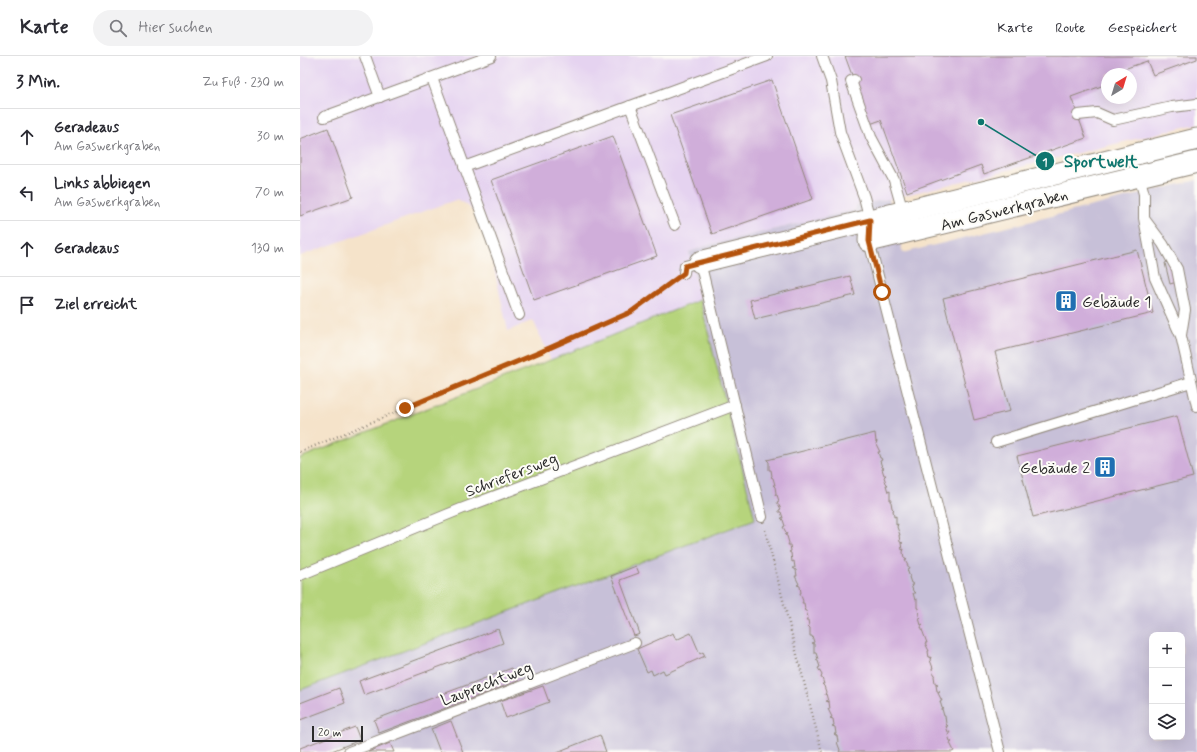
<!DOCTYPE html>
<html lang="de">
<meta charset="utf-8">
<style>
body{margin:0;font-family:Mynerve,sans-serif;background:#f2f2f3;color:#2b2b33}
.controls{position:absolute;right:12px;bottom:12px;display:grid;overflow:hidden;border-radius:8px;box-shadow:0 4px 16px #0002}
.controls button{width:36px;height:36px;display:grid;place-items:center;padding:0;border:0;border-bottom:1px solid #e1e1e2;background:#fff;color:#2b2b33;font:20px sans-serif}
.compass{position:absolute;left:801px;top:12px;width:36px;height:36px;border-radius:50%;background:#fff;box-shadow:0 4px 16px #0002;rotate:38deg}
.scale{position:absolute;left:12px;bottom:10px;width:51px;box-sizing:border-box;padding-left:4px;border:2px solid #2b2b2b;border-top:0;font-size:11px;line-height:14px;white-space:nowrap;color:#2b2b2b;-webkit-text-stroke:3px #fdfcf7;paint-order:stroke}
.stop{position:absolute;width:12px;height:12px;margin:-9px;border:3px solid #b45309;border-radius:50%;background:#fff}
.stop.end{background:#b45309;border-color:#fff;box-shadow:0 1px 4px #0008}
.list{margin:0;padding:0;list-style:none}
h2{display:flex;justify-content:space-between;align-items:center;height:52px;margin:0;padding:0 16px;font-size:17px}
h2 small{font-size:13px;font-weight:400;color:#7c7c81}
.list li{display:grid;grid-template-columns:26px 1fr auto;gap:12px;align-items:center;box-sizing:border-box;height:56px;padding:0 16px;border-top:1px solid #e1e1e2}
.list b{display:block;font-size:15px;white-space:nowrap}
.list p{margin:0;font-size:13px;white-space:nowrap;color:#7c7c81}
.list em{font-size:13px;font-style:normal;color:#7c7c81}
.icon{flex:none;width:22px;height:22px;fill:none;stroke:currentColor;stroke-width:2;stroke-linecap:round;stroke-linejoin:round}
.map{position:relative;flex:none;width:897px;height:696px;overflow:hidden}
header{display:flex;align-items:center;gap:24px;box-sizing:border-box;height:56px;padding:0 20px;background:#fff;border-bottom:1px solid #e1e1e2}
header strong{font-size:19px}
nav{display:flex;gap:22px;margin-inline-start:auto;font-size:14px}
.search{width:280px;height:36px;background:#f2f2f3;display:flex;align-items:center;gap:10px;box-sizing:border-box;padding:0 14px;border-radius:22px;color:#7c7c81;font-size:15px}
main{display:flex}
aside{flex:1;background:#fff}
.map>svg:first-child{display:block}
</style>
<header>
<strong>Karte</strong>
<div class="search"><svg class="icon" aria-label="search" viewBox="0 0 24 24"><circle cx="10" cy="10" r="6"/><path d="M15 15l6 6"/></svg>Hier suchen</div>
<nav><a>Karte</a><a>Route</a><a>Gespeichert</a></nav>
</header>
<main>
<aside>
<h2>3 Min.<small>Zu Fuß · 230 m</small></h2>
<ul class="list">
<li><svg class="icon" aria-label="ahead" viewBox="0 0 24 24"><path d="M12 20V5M6 11l6-6 6 6"/></svg><div><b>Geradeaus</b><p>Am Gaswerkgraben</p></div><em>30 m</em></li>
<li><svg class="icon" aria-label="left" viewBox="0 0 24 24"><path d="M17 20v-9H6M10 6l-5 5 5 5"/></svg><div><b>Links abbiegen</b><p>Am Gaswerkgraben</p></div><em>70 m</em></li>
<li><svg class="icon" aria-label="ahead" viewBox="0 0 24 24"><path d="M12 20V5M6 11l6-6 6 6"/></svg><div><b>Geradeaus</b></div><em>130 m</em></li>
<li><svg class="icon" aria-label="arrive" viewBox="0 0 24 24"><path d="M6 21V4h12l-3 4 3 4H6"/></svg><div><b>Ziel erreicht</b></div></li>
</ul>
</aside>
<div class="map">
<svg width="897" height="696" viewBox="0 0 897 696">
<rect width="100%" height="100%" fill="#fdfcf7"/>
<filter id="ink" filterUnits="userSpaceOnUse"><feTurbulence type="fractalNoise" baseFrequency=".025" numOctaves="2"/><feDisplacementMap in="SourceGraphic" scale="8" xChannelSelector="R" yChannelSelector="G"/><feConvolveMatrix kernelMatrix="1 2 1 2 8 2 1 2 1" color-interpolation-filters="sRGB"/></filter>
<filter id="wash" filterUnits="userSpaceOnUse"><feTurbulence type="fractalNoise" baseFrequency=".012" numOctaves="4" result="noise"/><feDisplacementMap in="SourceGraphic" scale="16" xChannelSelector="R" yChannelSelector="G"/><feGaussianBlur stdDeviation="0.9" result="paint"/><feColorMatrix in="noise" values="0 0 0 0 0 0 0 0 0 0 0 0 0 0 0 0 0 1.4 0 .05"/><feComposite in="paint" operator="in"/></filter>
<g filter="url(#wash)">
<rect width="100%" height="100%" fill="#f5e3ca"/>
<!-- built -->
<path fill="#e5d3f0" fill-rule="evenodd" d="M0,0H897V68L589,143L557,149L555,154L409,189L389,196L400,244L251,304L233,264L208,275L183,162L158,143L0,200ZM807,18H831V42H807Z"/>
<!-- industrial -->
<path fill="#c7c0d8" fill-rule="evenodd" d="M897,124V696H0V634L455,463L389,196L409,189L555,154L557,149L589,143L603,197ZM852,579H882V681H852Z"/>
<!-- green -->
<polygon fill="#b6d47b" stroke="#708053" points="400,244 455,463 0,634 0,402 238,309"/>
<g id="blocks">
<!-- building -->
<g fill="#d0aeda">
<polygon points="545,0 897,0 897,3 853,19 847,5 824,13 826,18 807,18 807,28 771,41 786,82 684,118 681,109 607,136 581,64 570,68"/>
<polygon points="472,24 513,143 412,178 370,59"/>
<polygon points="28,72 53,141 0,160 0,83"/>
<polygon points="313,80 357,200 234,244 191,124"/>
<polygon points="837,194 853,257 695,296 710,355 674,364 643,242"/>
<polygon points="871,205 877,226 870,228 865,207"/>
<polygon points="550,220 555,239 455,263 450,244"/>
<polygon points="877,360 893,421 733,461 717,400"/>
<polygon points="575,377 576,386 577,385 576,388 580,396 578,396 580,402 581,402 582,404 580,405 582,411 584,412 582,413 584,419 586,419 584,421 586,427 588,429 586,429 588,436 590,435 590,444 592,444 591,446 592,452 594,454 593,454 594,461 596,460 596,469 598,468 597,471 600,479 599,479 600,486 603,487 601,487 602,494 604,493 603,496 604,502 607,504 605,504 609,512 607,513 609,519 611,520 609,521 611,527 612,527 613,529 611,529 613,535 615,537 613,537 615,544 617,543 617,552 618,552 619,560 621,562 619,562 621,569 623,568 621,571 627,587 625,587 629,595 628,595 629,602 631,601 630,604 633,612 632,612 633,618 635,618 634,620 635,627 638,628 636,629 637,635 640,636 638,637 642,645 640,645 642,652 644,653 642,653 644,660 645,660 646,668 648,670 646,670 648,676 650,676 648,679 650,685 652,686 650,687 654,695 652,696 539,696 540,694 537,686 538,686 537,680 534,678 536,678 535,671 532,670 534,669 533,663 530,662 532,661 528,653 530,653 529,646 526,645 528,645 526,638 525,639 526,636 524,630 522,628 524,628 522,622 521,622 522,619 518,612 520,611 518,605 516,604 518,603 516,597 514,597 514,588 512,587 514,586 512,580 510,580 510,572 508,570 509,570 508,564 506,564 508,561 506,555 504,554 505,553 504,547 502,547 503,545 500,537 501,537 500,530 497,529 499,528 495,520 497,520 496,514 493,512 495,512 494,505 492,506 491,497 489,496 491,495 490,489 488,489 489,487 487,480 485,479 487,478 483,471 485,470 483,464 481,462 483,462 481,456 479,456 479,454 481,453 477,446 479,445 477,439 475,439 476,437 475,431 473,429 475,429 473,422 471,421 472,420 471,414 469,414 469,406 467,404"/>
<polygon points="336,510 339,517 320,524 340,578 334,580 311,520"/>
<polygon points="198,573 203,587 64,639 59,625"/>
<polygon points="373,577 376,584 391,577 400,598 403,596 405,600 365,618 363,614 353,619 351,614 347,616 337,593"/>
<polygon points="212,612 218,625 79,677 74,664"/>
<polygon points="243,630 249,646 206,662 200,645"/>
<polygon points="39,632 45,647 0,664 0,647"/>
<polygon points="151,665 163,696 140,696 131,673"/>
<polygon points="55,671 60,684 29,696 0,696 0,692"/>
<polygon points="300,679 306,696 257,696"/>
<polygon points="90,687 94,696 68,696"/>
</g>
</g>
</g>
<g filter="url(#ink)">
<use href="#blocks" fill-opacity="0" stroke="#90877a" stroke-width="1"/>
<g fill="none" stroke-linecap="round" stroke-linejoin="round">
<!-- service casing -->
<g stroke="#90877a" stroke-width="12">
<g id="service">
<polyline points="65,0 80,41"/>
<polyline points="522,0 531,25 540,76 564,141 570,164"/>
<polyline points="132,22 219,259"/>
<polyline points="554,24 551,25 571,81 594,124 603,156"/>
<polyline points="330,50 375,169"/>
<polyline points="778,59 797,57 813,64 872,51 897,48"/>
<polyline points="24,61 191,0"/>
<polyline points="164,111 467,0"/>
<polyline points="839,120 844,138 844,162 855,222 881,280 897,350"/>
<polyline points="845,164 863,188 877,213 885,254 881,279"/>
<polyline points="569,185 700,696"/>
<polyline points="384,217 385,210 400,206 462,461"/>
<polyline points="696,386 891,326"/>
<polyline points="0,519 161,453 435,349"/>
<polyline points="49,696 335,587"/>
</g>
</g>
<!-- minor casing -->
<g stroke="#90877a" stroke-width="23">
<g id="minor">
<polyline points="570,164 569,185 897,106"/>
<polyline points="400,206 897,83"/>
</g>
</g>
<!-- path -->
<g stroke="#90877a" stroke-width="2.5" stroke-dasharray="1 3" stroke-linecap="butt">
<polyline points="0,396 238,297 331,256 374,224"/>
<polyline points="465,474 522,696"/>
</g>
<!-- service -->
<use href="#service" stroke="#fff" stroke-width="10"/>
<!-- minor -->
<use href="#minor" stroke="#fff" stroke-width="21"/>
</g>
</g>
<g fill="none" stroke-linecap="round" stroke-linejoin="round" filter="url(#ink)">
<!-- route -->
<polyline stroke="#b45309" stroke-width="5" points="105,352 238,297 331,256 384,217 385,210 570,164 569,185 582,236"/>
</g>
<!-- icons -->
<defs>
<g id="building-square" transform="scale(1.15)"><rect x="-9" y="-9" width="18" height="18" rx="4" fill="#1f6fb2" stroke="#fdfcf7"/><path d="M-4-6H4V6H1V3H-1V6H-4ZM-2.5-4.3h1.7v1.8h-1.7ZM.8-4.3h1.7v1.8H.8ZM-2.5-1h1.7V.8h-1.7ZM.8-1h1.7V.8H.8Z" fill="#fff"/></g>
</defs>
<g fill-rule="evenodd">
<use href="#building-square" x="766" y="245"/>
<use href="#building-square" x="805" y="411"/>
</g>
<g text-anchor="middle" stroke-width="4" stroke-linejoin="round" paint-order="stroke">
<!-- street labels -->
<g font-size="16" fill="#2b2b2b" stroke="#fdfcf7">
<text transform="translate(704 153) rotate(-14)" y="6">Am Gaswerkgraben</text>
<text transform="translate(211 418) rotate(-21)" y="6">Schriefersweg</text>
<text transform="translate(186 627) rotate(-21)" y="6">Lauprechtweg</text>
</g>
<!-- poi labels -->
<g font-size="16" fill="#2b2b2b" stroke="#fdfcf7" text-anchor="start">
<text x="782" y="251">Gebäude 1</text>
<text x="790" y="417" text-anchor="end">Gebäude 2</text>
</g>
</g>
<!-- callouts -->
<path fill="none" stroke="#0f766e" stroke-width="1.5" d="M681 66L745 105"/>
<g fill="#0f766e" stroke="#fdfcf7" stroke-width="1.5">
<circle cx="681" cy="66" r="4"/>
<circle cx="745" cy="105" r="10"/>
</g>
<g font-size="12" text-anchor="middle" font-weight="bold" fill="#fff">
<text x="745" y="110">1</text>
</g>
<g font-size="17" text-anchor="middle" font-weight="bold" fill="#0f766e" stroke="#fdfcf7" stroke-width="4" stroke-linejoin="round" paint-order="stroke">
<text x="801" y="111">Sportwelt</text>
</g>
</svg>
<div class="controls">
<button>+</button>
<button>−</button>
<button><svg class="icon" aria-label="layers" viewBox="0 0 24 24"><path d="M12 4l9 5-9 5-9-5zM3 14l9 5 9-5"/></svg></button>
</div>
<svg class="compass" viewBox="-18 -18 36 36"><path d="M0-13l5 13h-10z" fill="#e53935"/><path d="M0 13l5-13h-10z" fill="#7c7c81"/></svg>
<div class="scale">20 m</div>
<div class="stop" style="left:582px;top:236px"></div>
<div class="stop end" style="left:105px;top:352px"></div>
</div>
</main>
